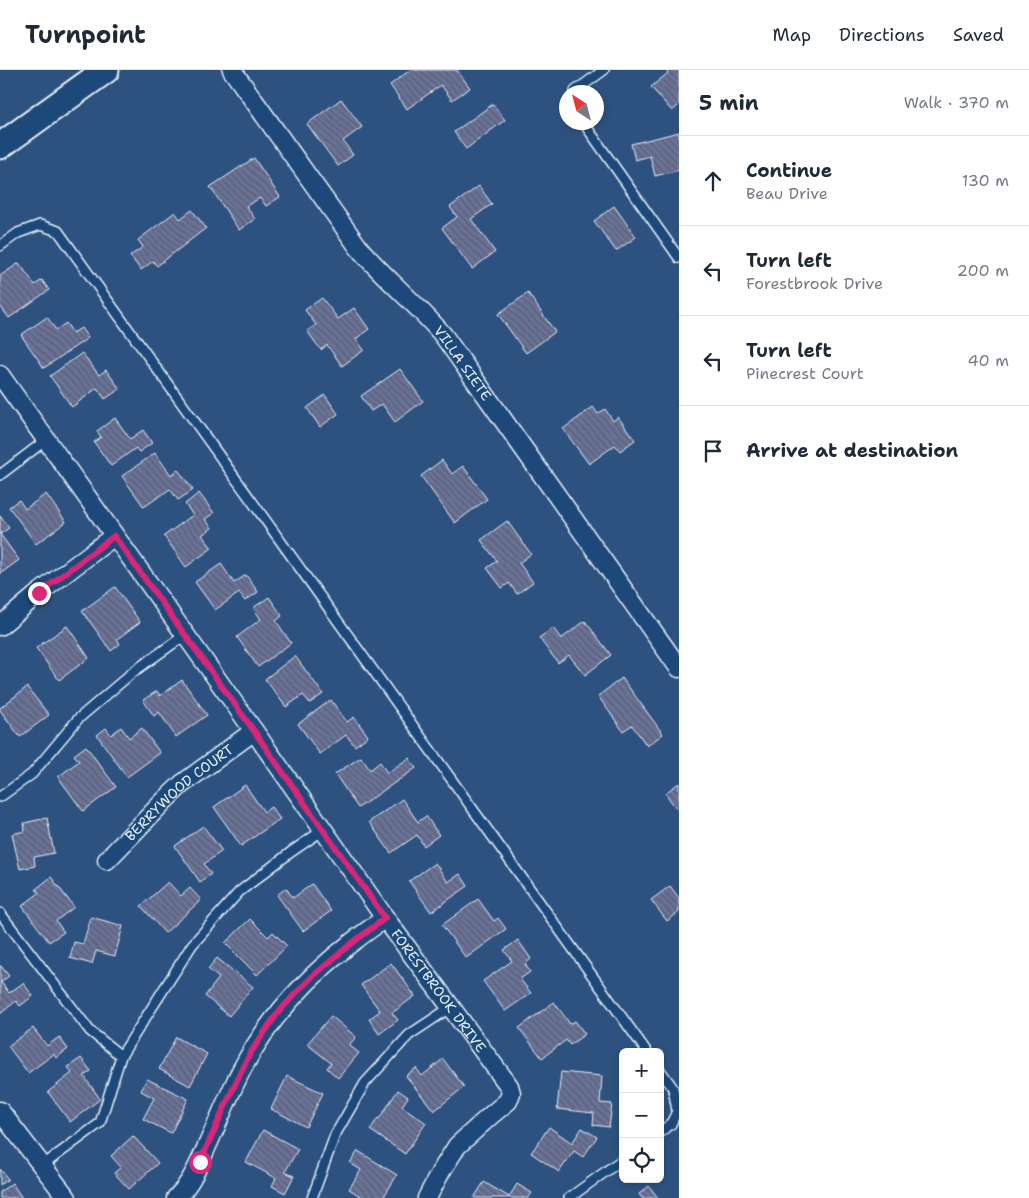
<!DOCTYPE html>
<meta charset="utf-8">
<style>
body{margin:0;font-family:"Shantell Sans",sans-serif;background:#f2f2f3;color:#1f2937}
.controls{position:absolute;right:15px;bottom:15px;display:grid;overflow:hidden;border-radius:8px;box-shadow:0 2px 8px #0003}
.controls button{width:45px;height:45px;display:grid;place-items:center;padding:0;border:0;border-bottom:1px solid #e0e1e3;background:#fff;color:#1f2937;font:25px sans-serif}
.compass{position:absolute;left:559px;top:15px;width:45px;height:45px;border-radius:50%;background:#fff;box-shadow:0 2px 8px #0003;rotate:324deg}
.stop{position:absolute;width:15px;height:15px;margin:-11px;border:4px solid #db2777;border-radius:50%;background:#fff}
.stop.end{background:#db2777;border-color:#fff;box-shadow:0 1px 5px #0008}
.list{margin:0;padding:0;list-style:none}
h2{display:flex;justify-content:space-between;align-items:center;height:65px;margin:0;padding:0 20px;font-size:21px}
h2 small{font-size:16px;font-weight:400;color:#747a83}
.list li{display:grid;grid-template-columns:32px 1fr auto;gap:15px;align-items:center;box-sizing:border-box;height:90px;padding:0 20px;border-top:1px solid #e0e1e3}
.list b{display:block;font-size:19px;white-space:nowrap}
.list p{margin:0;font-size:16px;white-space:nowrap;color:#747a83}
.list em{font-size:16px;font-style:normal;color:#747a83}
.icon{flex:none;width:28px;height:28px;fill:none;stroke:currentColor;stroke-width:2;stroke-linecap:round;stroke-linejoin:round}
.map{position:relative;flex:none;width:679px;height:1128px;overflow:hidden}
header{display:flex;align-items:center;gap:30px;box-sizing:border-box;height:70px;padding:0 25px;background:#fff;border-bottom:1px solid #e0e1e3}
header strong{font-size:24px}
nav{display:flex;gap:28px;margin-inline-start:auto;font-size:18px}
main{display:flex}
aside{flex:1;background:#fff}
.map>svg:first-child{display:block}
</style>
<header>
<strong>Turnpoint</strong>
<nav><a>Map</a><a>Directions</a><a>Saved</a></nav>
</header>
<main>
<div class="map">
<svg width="679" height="1128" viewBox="0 0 679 1128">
<defs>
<pattern id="building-back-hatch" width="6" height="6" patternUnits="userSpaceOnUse" patternTransform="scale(1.25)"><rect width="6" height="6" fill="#6a7297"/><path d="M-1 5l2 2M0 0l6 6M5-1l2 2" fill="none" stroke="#585d70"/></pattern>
</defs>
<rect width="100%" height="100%" fill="#2e5280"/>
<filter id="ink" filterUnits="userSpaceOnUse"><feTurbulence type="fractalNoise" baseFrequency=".02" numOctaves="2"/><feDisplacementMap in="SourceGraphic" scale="10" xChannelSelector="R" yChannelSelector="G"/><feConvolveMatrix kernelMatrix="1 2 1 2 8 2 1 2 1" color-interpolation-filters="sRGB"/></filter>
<g filter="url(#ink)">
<!-- building -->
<g fill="url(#building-back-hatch)" stroke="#e8f1f8">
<polygon points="410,0 457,0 470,18 452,30 441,15 407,39 390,15"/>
<polygon points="665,0 679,0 679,35 672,41 651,17 668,3"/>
<polygon points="341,29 362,57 343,71 353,85 338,96 307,54"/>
<polygon points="493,34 505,50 466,79 454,62"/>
<polygon points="679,62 679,100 655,106 650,86 635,90 631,74"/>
<polygon points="254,88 280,127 266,136 260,128 246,136 255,149 239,160 210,117"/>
<polygon points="479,116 492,134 471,149 495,182 472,199 442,158 457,147 450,137"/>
<polygon points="614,136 636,167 616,181 594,151"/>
<polygon points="192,140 206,158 157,196 153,191 141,200 130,186 143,177 138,170 175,142 180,149"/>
<polygon points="19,193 35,215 42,210 49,220 9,248 0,236 0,206"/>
<polygon points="528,223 555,262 526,283 498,244"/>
<polygon points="322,228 338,249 354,238 369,259 356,269 364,280 342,296 327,275 321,280 307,261 316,255 305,240"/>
<polygon points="47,247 56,260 66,253 73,263 81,258 88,268 44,298 21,265"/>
<polygon points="82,283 99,305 106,300 120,319 105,329 97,318 72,337 50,306"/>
<polygon points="400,299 423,331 395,352 382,334 371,341 361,326"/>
<polygon points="325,325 338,344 320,357 307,338"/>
<polygon points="593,337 598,344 605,339 613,351 618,347 635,370 620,381 615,375 589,394 563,359"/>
<polygon points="115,348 130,369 143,360 152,373 139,382 136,378 111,396 94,372 101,367 97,361"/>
<polygon points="155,383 171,405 178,400 193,420 178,430 170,419 144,437 122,406"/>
<polygon points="442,390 452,404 463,396 487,429 455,453 421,406"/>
<polygon points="199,423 214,443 205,449 212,458 202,465 212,478 186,497 164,466 193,445 185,434"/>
<polygon points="46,424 66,452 36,474 9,437 19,430 25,439"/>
<polygon points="0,446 9,458 0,464 19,490 0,504"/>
<polygon points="507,451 531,484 519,493 533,512 517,524 509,513 502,518 487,498 497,491 481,470"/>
<polygon points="221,494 234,513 246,505 258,522 245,531 239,523 215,540 195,512"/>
<polygon points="115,517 140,552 117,569 120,574 111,581 82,541"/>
<polygon points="269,527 282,546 276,551 291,573 258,597 237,567 261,549 253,538"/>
<polygon points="585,551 611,585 585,605 569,585 558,593 539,568 553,558 561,569"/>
<polygon points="67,556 89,588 59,610 36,578"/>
<polygon points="295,586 323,624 310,633 303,625 286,637 265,609"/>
<polygon points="622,608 663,664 647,676 632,655 623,661 598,626"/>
<polygon points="182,610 207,645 176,667 159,642 154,646 143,630 157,621 160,626"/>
<polygon points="27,617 49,645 20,667 0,640 0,638"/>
<polygon points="331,630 347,652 354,647 368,666 355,676 346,665 320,684 298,654"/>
<polygon points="121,657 129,668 142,658 160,683 127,707 97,665 106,658 111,665"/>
<polygon points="86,676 116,717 83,741 58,707 79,691 74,685"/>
<polygon points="361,687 370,700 380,692 387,703 409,688 416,698 358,738 335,704"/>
<polygon points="679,713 679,742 665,723"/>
<polygon points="245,715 264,742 271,737 280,749 241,776 214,737"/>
<polygon points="402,729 418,752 426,746 439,765 424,776 417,765 391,783 369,752"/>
<polygon points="47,748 54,783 34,787 35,796 20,799 12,764 25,761 24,753"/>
<polygon points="203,756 222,781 204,794 211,804 200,812 175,776"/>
<polygon points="435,793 448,812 460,804 468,816 431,842 409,811"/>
<polygon points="51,807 74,837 56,851 64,862 49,872 22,836 39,823 36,819"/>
<polygon points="168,812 181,826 190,818 201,830 165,863 141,836"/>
<polygon points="312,814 331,841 303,861 277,825 286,818 293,828"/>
<polygon points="670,816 679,828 679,842 667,851 651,830"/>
<polygon points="478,829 494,851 498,848 506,859 466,888 442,855"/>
<polygon points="91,847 123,856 115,886 96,881 92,894 70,888 74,872 83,874"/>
<polygon points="250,849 268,867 273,862 287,876 257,905 225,873"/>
<polygon points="518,870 531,889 525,894 530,902 520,909 531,923 505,941 483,911 512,891 504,880"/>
<polygon points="217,888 253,917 229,946 205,926 219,908 208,899"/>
<polygon points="391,893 415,926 392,943 398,950 379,964 369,949 380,941 361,915"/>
<polygon points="0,896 1,896 9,906 1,912 9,923 23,913 33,926 20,936 16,931 0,944"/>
<polygon points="554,932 570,954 575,951 585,964 570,975 566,970 542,988 519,958"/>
<polygon points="331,946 356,967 349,975 359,983 338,1008 327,998 331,993 307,974"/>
<polygon points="33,958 47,976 59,967 68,979 56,988 54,984 28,1003 8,976"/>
<polygon points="176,967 207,984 190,1016 159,999"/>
<polygon points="81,988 91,1001 84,1006 100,1029 70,1052 48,1022 72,1003 68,997"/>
<polygon points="443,989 464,1017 434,1041 406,1006 416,998 422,1006"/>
<polygon points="561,1002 602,1006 600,1033 612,1034 609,1057 593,1055 594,1043 557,1039"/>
<polygon points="287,1006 323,1023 306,1057 271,1039"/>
<polygon points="147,1009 188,1029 171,1063 143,1049 154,1028 141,1021"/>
<polygon points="398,1020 408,1027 402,1036 426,1053 405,1084 370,1060 378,1048 379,1049"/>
<polygon points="549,1057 572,1073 582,1058 597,1067 583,1087 574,1081 559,1102 531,1083"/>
<polygon points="263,1060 298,1079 285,1102 294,1106 285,1123 272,1116 276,1108 246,1092"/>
<polygon points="133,1066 158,1093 129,1119 114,1103 121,1097 111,1086"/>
<polygon points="358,1081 397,1105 383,1128 364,1128 349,1119 361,1100 350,1093"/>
<polygon points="0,1099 8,1109 0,1115"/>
<polygon points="484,1112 509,1127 517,1114 532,1123 528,1128 474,1128"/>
<polygon points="12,1113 22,1128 0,1128 0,1122"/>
<polygon points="649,1116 658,1128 642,1128 639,1124"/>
</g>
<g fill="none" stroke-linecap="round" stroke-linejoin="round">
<!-- lane casing -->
<g stroke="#e8f1f8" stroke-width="12">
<g id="lane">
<polyline points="575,22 575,21 604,0"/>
<polyline points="583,52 679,188"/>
<polyline points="0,176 18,163 40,155 58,161 647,982"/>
<polyline points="0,405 46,370"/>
<polyline points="0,727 32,704 78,649 133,602 185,565"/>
<polyline points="0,843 90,961 121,986"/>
<polyline points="660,1000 673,1018 677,1041 671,1054 660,1062"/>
<polyline points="42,1096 100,1053 121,986 192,875 239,822 291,782 323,760"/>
<polyline points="312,1128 335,1065 365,1013 409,965 451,937"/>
<polyline points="569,1128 623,1089"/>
</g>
</g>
<!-- street casing -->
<g stroke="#e8f1f8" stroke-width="21">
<g id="street">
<path id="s1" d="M232,0L359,178C385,209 417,234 443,265L679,598"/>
<path id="s2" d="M0,305L254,661L385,848L509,1016L511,1023L508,1031L490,1046L457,1076L440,1103L427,1128"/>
<polyline points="0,556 39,523 114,466"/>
<path id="s3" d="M107,790L163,732L182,714L254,661"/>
<polyline points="0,1041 67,1128"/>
<path d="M176,1128C191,1114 199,1094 207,1076C219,1050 229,1024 242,999C267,951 304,911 345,878C358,867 372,858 385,848"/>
</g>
</g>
<!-- secondary casing -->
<g stroke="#e8f1f8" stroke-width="29">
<polyline id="secondary" points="0,76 106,0"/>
</g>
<!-- lane -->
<use href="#lane" stroke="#1f4a7a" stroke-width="9"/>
<!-- street -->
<use href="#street" stroke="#1f4a7a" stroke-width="18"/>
<!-- secondary -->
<use href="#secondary" stroke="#1f4a7a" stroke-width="25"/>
</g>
</g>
<g fill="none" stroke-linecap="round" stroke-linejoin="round" filter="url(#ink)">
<!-- route -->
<polyline stroke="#db2777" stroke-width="6" points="39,523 114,466 254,661 385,848 346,878 312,907 295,924 277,944 251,982 241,1001 200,1092"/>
</g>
<g text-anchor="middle" stroke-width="4" stroke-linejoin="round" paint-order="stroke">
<!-- street labels -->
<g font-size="14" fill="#e8f1f8" stroke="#1f4a7a">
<text dy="5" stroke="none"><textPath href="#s1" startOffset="374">VILLA SIETE</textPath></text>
<text dy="5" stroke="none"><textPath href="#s3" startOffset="99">BERRYWOOD COURT</textPath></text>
<text dy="5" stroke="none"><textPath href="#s2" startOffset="756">FORESTBROOK DRIVE</textPath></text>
</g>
</g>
</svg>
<div class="controls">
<button>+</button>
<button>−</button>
<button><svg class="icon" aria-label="locate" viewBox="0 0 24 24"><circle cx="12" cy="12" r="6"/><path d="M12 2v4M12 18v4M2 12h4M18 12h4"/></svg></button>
</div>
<svg class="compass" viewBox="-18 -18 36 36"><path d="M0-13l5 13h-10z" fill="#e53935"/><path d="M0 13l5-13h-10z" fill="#747a83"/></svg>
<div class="stop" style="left:200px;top:1092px"></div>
<div class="stop end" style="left:39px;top:523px"></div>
</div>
<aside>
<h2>5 min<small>Walk · 370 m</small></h2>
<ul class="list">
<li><svg class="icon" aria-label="ahead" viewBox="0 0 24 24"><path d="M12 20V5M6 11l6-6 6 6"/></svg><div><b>Continue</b><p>Beau Drive</p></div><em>130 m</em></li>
<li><svg class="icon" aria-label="left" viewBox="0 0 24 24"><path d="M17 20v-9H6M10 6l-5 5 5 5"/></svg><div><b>Turn left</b><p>Forestbrook Drive</p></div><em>200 m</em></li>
<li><svg class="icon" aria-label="left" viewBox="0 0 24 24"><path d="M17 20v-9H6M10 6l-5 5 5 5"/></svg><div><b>Turn left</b><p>Pinecrest Court</p></div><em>40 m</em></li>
<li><svg class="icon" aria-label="arrive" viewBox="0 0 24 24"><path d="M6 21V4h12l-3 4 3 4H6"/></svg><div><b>Arrive at destination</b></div></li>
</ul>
</aside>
</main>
